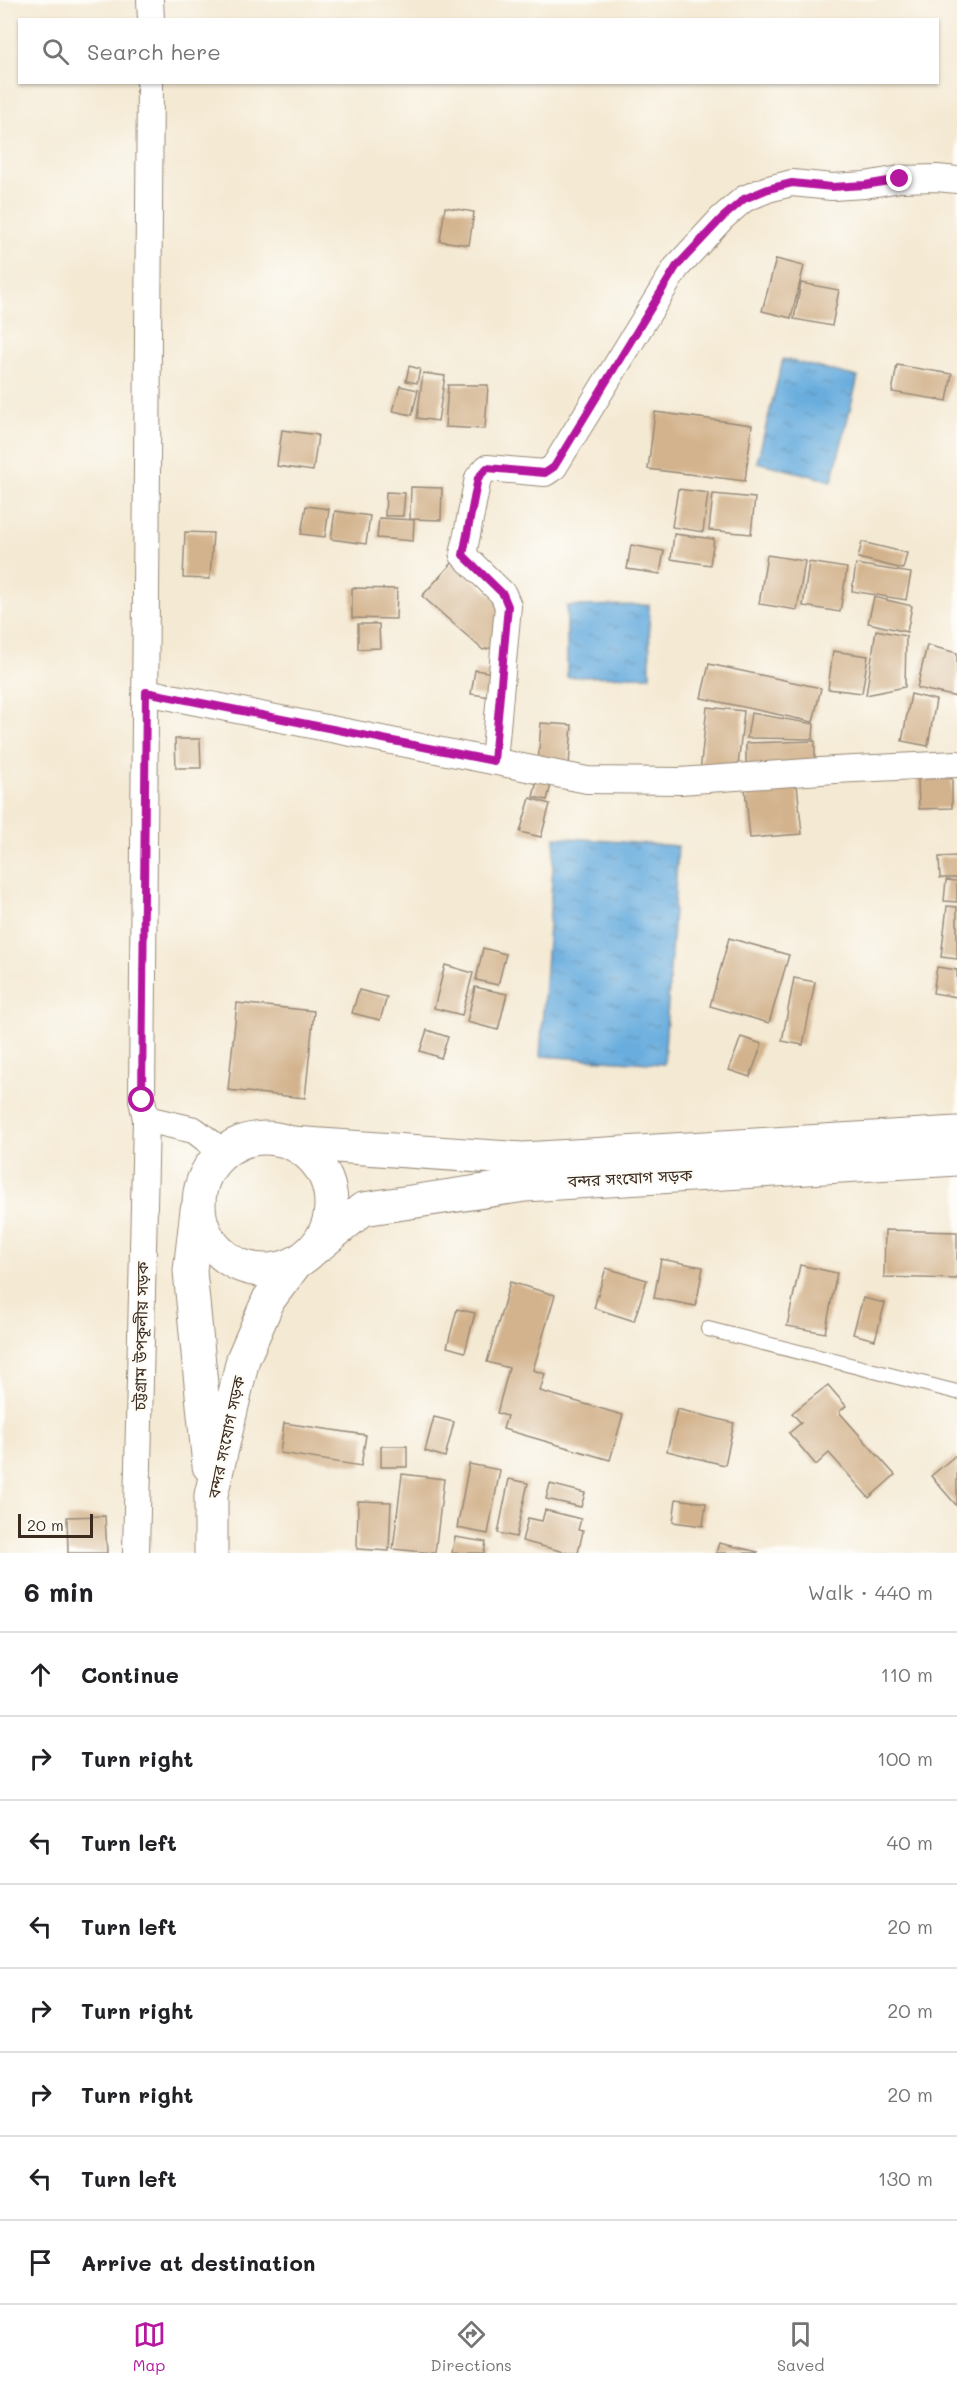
<!DOCTYPE html>
<meta charset="utf-8">
<style>
body{margin:0;font-family:Mali,"Noto Sans Bengali",sans-serif;background:#f6f6f6;color:#202124}
.scale{position:absolute;left:18px;bottom:15px;width:75px;box-sizing:border-box;padding-left:6px;border:3px solid #3b2a1e;border-top:0;font-size:16px;line-height:21px;white-space:nowrap;color:#3b2a1e;-webkit-text-stroke:4px #fdfcf7;paint-order:stroke}
.stop{position:absolute;width:18px;height:18px;margin:-14px;border:4px solid #b5179e;border-radius:50%;background:#fff}
.stop.end{background:#b5179e;border-color:#fff;box-shadow:0 2px 6px #0008}
.list{margin:0;padding:0;list-style:none}
h2{display:flex;justify-content:space-between;align-items:center;height:78px;margin:0;padding:0 24px;font-size:26px}
h2 small{font-size:20px;font-weight:400;color:#757577}
.list li{display:grid;grid-template-columns:39px 1fr auto;gap:18px;align-items:center;box-sizing:border-box;height:84px;padding:0 24px;border-top:2px solid #e0e0e0}
.list b{display:block;font-size:22px;white-space:nowrap}
.list em{font-size:20px;font-style:normal;color:#757577}
.icon{flex:none;width:33px;height:33px;fill:none;stroke:currentColor;stroke-width:2;stroke-linecap:round;stroke-linejoin:round}
.map{position:relative;flex:none;width:957px;height:1553px;overflow:hidden}
.search{position:absolute;background:#fff;box-shadow:0 2px 4px #0004;left:18px;right:18px;top:18px;height:66px;display:flex;align-items:center;gap:15px;box-sizing:border-box;padding:0 21px;border-radius:0px;color:#757577;font-size:22px}
.sheet{height:750px;background:#fff}
nav{display:flex;justify-content:space-around;align-items:center;box-sizing:border-box;height:84px;border-top:2px solid #e0e0e0;background:#fff;font-size:16px;color:#757577}
nav a{display:grid;justify-items:center;gap:3px}
nav .on{color:#b5179e}
.map>svg:first-child{display:block}
</style>
<div class="map">
<svg width="957" height="1553" viewBox="0 0 957 1553">
<defs>
<pattern id="water-ripples" width="26" height="14" patternUnits="userSpaceOnUse" patternTransform="scale(1.5)"><rect width="26" height="14" fill="#69adde"/><path d="M2 4q2-2 4 0t4 0M15 11q2-2 4 0t4 0" fill="none" stroke="#588db3"/></pattern>
</defs>
<rect width="100%" height="100%" fill="#fdfcf7"/>
<filter id="ink" filterUnits="userSpaceOnUse"><feTurbulence type="fractalNoise" baseFrequency=".0167" numOctaves="2"/><feDisplacementMap in="SourceGraphic" scale="12" xChannelSelector="R" yChannelSelector="G"/><feConvolveMatrix kernelMatrix="1 2 1 2 8 2 1 2 1" color-interpolation-filters="sRGB"/></filter>
<filter id="wash" filterUnits="userSpaceOnUse"><feTurbulence type="fractalNoise" baseFrequency=".008" numOctaves="4" result="noise"/><feDisplacementMap in="SourceGraphic" scale="24" xChannelSelector="R" yChannelSelector="G"/><feGaussianBlur stdDeviation="1.35" result="paint"/><feColorMatrix in="noise" values="0 0 0 0 0 0 0 0 0 0 0 0 0 0 0 0 0 1.4 0 .05"/><feComposite in="paint" operator="in"/></filter>
<g filter="url(#wash)">
<rect width="100%" height="100%" fill="#f4e9d3"/>
<!-- water -->
<g fill="url(#water-ripples)" stroke="#526c7e" stroke-width="1.5">
<polygon points="783,359 858,377 832,481 757,462"/>
<polygon points="649,605 650,676 567,677 567,606"/>
<polygon points="555,837 678,846 664,1064 540,1056"/>
</g>
<g id="blocks">
<!-- building -->
<g fill="#d3b38d">
<polygon points="445,207 474,212 469,245 440,241"/>
<polygon points="776,259 804,266 791,318 762,311"/>
<polygon points="801,283 839,290 832,326 794,319"/>
<polygon points="897,365 952,374 947,401 892,392"/>
<polygon points="409,366 420,369 417,383 406,381"/>
<polygon points="423,373 445,376 438,421 417,418"/>
<polygon points="448,385 488,385 485,429 445,427"/>
<polygon points="400,386 418,390 412,415 393,411"/>
<polygon points="655,412 752,425 745,481 648,469"/>
<polygon points="282,430 318,435 313,471 277,466"/>
<polygon points="411,487 442,488 441,520 410,519"/>
<polygon points="678,489 708,493 703,532 672,527"/>
<polygon points="386,492 405,493 403,516 385,516"/>
<polygon points="713,494 755,498 751,534 709,530"/>
<polygon points="306,506 329,509 325,537 301,534"/>
<polygon points="335,511 370,516 366,544 331,539"/>
<polygon points="379,518 414,520 413,541 377,538"/>
<polygon points="185,532 213,533 210,579 183,578"/>
<polygon points="674,534 714,539 710,565 671,559"/>
<polygon points="862,542 907,553 903,569 858,558"/>
<polygon points="631,545 664,551 660,574 627,569"/>
<polygon points="767,555 805,561 797,610 759,604"/>
<polygon points="453,562 500,603 497,646 483,650 422,596"/>
<polygon points="809,562 847,568 840,612 803,606"/>
<polygon points="856,564 911,573 906,600 852,591"/>
<polygon points="352,588 397,589 396,619 352,618"/>
<polygon points="874,597 912,606 907,632 868,623"/>
<polygon points="358,624 379,624 380,648 358,649"/>
<polygon points="876,630 906,636 905,687 866,695"/>
<polygon points="927,645 957,653 957,697 917,688"/>
<polygon points="833,651 868,656 862,693 828,689"/>
<polygon points="709,664 821,688 813,722 701,698"/>
<polygon points="475,670 494,673 490,697 471,694"/>
<polygon points="911,694 936,700 928,746 902,741"/>
<polygon points="707,707 744,711 737,776 700,772"/>
<polygon points="751,713 814,724 813,739 747,738"/>
<polygon points="541,723 572,725 569,766 538,764"/>
<polygon points="175,739 200,739 201,768 176,768"/>
<polygon points="815,741 815,765 746,767 746,743"/>
<polygon points="538,777 552,781 547,800 533,797"/>
<polygon points="952,778 952,808 919,809 918,779"/>
<polygon points="797,784 802,834 750,838 745,788"/>
<polygon points="530,798 550,804 541,837 520,832"/>
<polygon points="957,856 957,878 940,878 939,857"/>
<polygon points="946,880 957,881 957,902 944,901"/>
<polygon points="947,906 957,907 957,959 941,957"/>
<polygon points="729,938 789,955 769,1023 710,1006"/>
<polygon points="483,948 506,954 498,985 476,980"/>
<polygon points="445,965 473,973 462,1015 434,1008"/>
<polygon points="937,967 957,970 957,997 933,993"/>
<polygon points="794,978 815,982 803,1045 782,1041"/>
<polygon points="475,987 507,994 498,1030 467,1022"/>
<polygon points="359,990 387,997 380,1020 352,1013"/>
<polygon points="237,1003 314,1011 305,1098 228,1090"/>
<polygon points="427,1030 448,1037 441,1058 420,1051"/>
<polygon points="741,1037 762,1044 750,1077 729,1070"/>
<polygon points="885,1230 957,1232 957,1279 884,1277"/>
<polygon points="661,1259 703,1267 696,1306 654,1298"/>
<polygon points="800,1265 837,1273 825,1333 787,1326"/>
<polygon points="606,1268 647,1280 634,1321 594,1308"/>
<polygon points="510,1282 555,1295 533,1370 545,1374 540,1391 623,1415 610,1460 503,1429 507,1416 497,1413 509,1368 487,1362"/>
<polygon points="863,1298 885,1303 875,1340 853,1334"/>
<polygon points="457,1309 475,1313 465,1352 447,1347"/>
<polygon points="828,1385 846,1406 839,1412 895,1475 869,1498 829,1453 816,1465 789,1433 801,1423 792,1413"/>
<polygon points="677,1409 734,1423 725,1465 667,1451"/>
<polygon points="434,1417 454,1422 445,1457 425,1451"/>
<polygon points="284,1423 366,1435 361,1466 280,1453"/>
<rect x="381" y="1446" width="26" height="21"/>
<polygon points="957,1454 957,1506 931,1476"/>
<polygon points="469,1464 500,1470 488,1534 457,1528"/>
<polygon points="402,1474 444,1479 435,1553 393,1549"/>
<polygon points="509,1479 528,1483 516,1537 498,1533"/>
<polygon points="550,1484 585,1493 581,1507 546,1499"/>
<polygon points="676,1499 706,1503 703,1526 673,1522"/>
<polygon points="358,1501 391,1502 389,1551 357,1549"/>
<polygon points="545,1510 581,1519 578,1530 583,1531 578,1553 568,1553 522,1541 528,1518 542,1521"/>
<polygon points="105,1516 107,1553 68,1553 67,1517"/>
<polygon points="455,1537 486,1542 484,1553 452,1553"/>
<polygon points="719,1543 758,1552 757,1553 716,1553"/>
</g>
</g>
</g>
<g filter="url(#ink)">
<use href="#blocks" fill-opacity="0" stroke="#988a78" stroke-width="1.5"/>
<g fill="none" stroke-linecap="round" stroke-linejoin="round">
<!-- lane casing -->
<g stroke="#988a78" stroke-width="16">
<polyline id="lane" points="708,1329 957,1392"/>
</g>
<!-- street casing -->
<g stroke="#988a78" stroke-width="28">
<g id="street">
<polyline points="150,0 151,20"/>
<polyline points="150,82 142,1100 146,1119 194,1130 223,1152"/>
<polyline points="146,692 587,780 680,781 835,770 957,764"/>
<polyline points="494,761 508,606 503,594 463,555 478,478 487,468 545,473 554,467 676,268 722,218 744,199 768,189 792,183 832,187 865,185 900,179 937,178 957,180"/>
<polyline points="136,1553 146,1119"/>
</g>
</g>
<!-- highway casing -->
<g stroke="#988a78" stroke-width="35">
<g id="highway">
<circle cx="265" cy="1204" r="66"/>
<polyline points="292,1143 523,1159 957,1133"/>
<polyline points="197,1210 190,1271 209,1466"/>
<polyline points="318,1246 363,1209 525,1185 957,1159"/>
<polyline points="211,1553 211,1495 243,1359 269,1299 295,1264"/>
</g>
</g>
<!-- lane -->
<use href="#lane" stroke="#fff" stroke-width="14"/>
<!-- street -->
<use href="#street" stroke="#fff" stroke-width="26"/>
<!-- highway -->
<use href="#highway" stroke="#fff" stroke-width="33"/>
</g>
</g>
<g fill="none" stroke-linecap="round" stroke-linejoin="round" filter="url(#ink)">
<!-- route -->
<polyline stroke="#b5179e" stroke-width="8" points="142,1100 146,692 494,761 508,606 503,594 463,555 478,478 487,468 545,473 554,467 676,267 722,218 744,199 768,189 792,183 832,187 865,185 900,179"/>
</g>
<g text-anchor="middle" stroke-width="5" stroke-linejoin="round" paint-order="stroke">
<!-- street labels -->
<g font-size="16" fill="#3b2a1e" stroke="#fdfcf7">
<text transform="translate(630 1178) rotate(-3)" y="6">বন্দর সংযোগ সড়ক</text>
<text transform="translate(141 1336) rotate(-89)" y="6">চট্টগ্রাম উপকূলীয় সড়ক</text>
<text transform="translate(226 1437) rotate(-78)" y="6">বন্দর সংযোগ সড়ক</text>
</g>
</g>
</svg>
<div class="scale">20 m</div>
<div class="stop" style="left:142px;top:1100px"></div>
<div class="stop end" style="left:900px;top:179px"></div>
<div class="search"><svg class="icon" aria-label="search" viewBox="0 0 24 24"><circle cx="10" cy="10" r="6"/><path d="M15 15l6 6"/></svg>Search here</div>
</div>
<section class="sheet">
<h2>6 min<small>Walk · 440 m</small></h2>
<ul class="list">
<li><svg class="icon" aria-label="ahead" viewBox="0 0 24 24"><path d="M12 20V5M6 11l6-6 6 6"/></svg><div><b>Continue</b></div><em>110 m</em></li>
<li><svg class="icon" aria-label="right" viewBox="0 0 24 24"><path d="M7 20v-9h11M14 6l5 5-5 5"/></svg><div><b>Turn right</b></div><em>100 m</em></li>
<li><svg class="icon" aria-label="left" viewBox="0 0 24 24"><path d="M17 20v-9H6M10 6l-5 5 5 5"/></svg><div><b>Turn left</b></div><em>40 m</em></li>
<li><svg class="icon" aria-label="left" viewBox="0 0 24 24"><path d="M17 20v-9H6M10 6l-5 5 5 5"/></svg><div><b>Turn left</b></div><em>20 m</em></li>
<li><svg class="icon" aria-label="right" viewBox="0 0 24 24"><path d="M7 20v-9h11M14 6l5 5-5 5"/></svg><div><b>Turn right</b></div><em>20 m</em></li>
<li><svg class="icon" aria-label="right" viewBox="0 0 24 24"><path d="M7 20v-9h11M14 6l5 5-5 5"/></svg><div><b>Turn right</b></div><em>20 m</em></li>
<li><svg class="icon" aria-label="left" viewBox="0 0 24 24"><path d="M17 20v-9H6M10 6l-5 5 5 5"/></svg><div><b>Turn left</b></div><em>130 m</em></li>
<li><svg class="icon" aria-label="arrive" viewBox="0 0 24 24"><path d="M6 21V4h12l-3 4 3 4H6"/></svg><div><b>Arrive at destination</b></div></li>
</ul>
</section>
<nav>
<a class="on"><svg class="icon" aria-label="map" viewBox="0 0 24 24"><path d="M3 6l6-2 6 2 6-2v14l-6 2-6-2-6 2zM9 4v14M15 6v14"/></svg>Map</a>
<a><svg class="icon" aria-label="directions" viewBox="0 0 24 24"><path d="M12 3l9 9-9 9-9-9zM9 14v-3h6M13 9l2 2-2 2"/></svg>Directions</a>
<a><svg class="icon" aria-label="saved" viewBox="0 0 24 24"><path d="M7 4h10v16l-5-4-5 4z"/></svg>Saved</a>
</nav>
